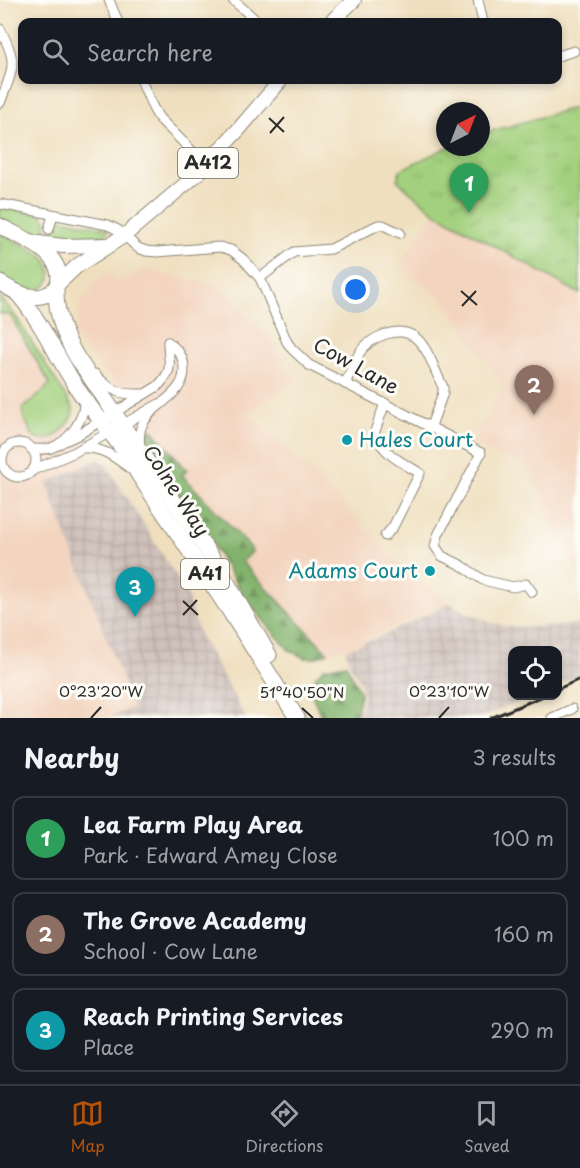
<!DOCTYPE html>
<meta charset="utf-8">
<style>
body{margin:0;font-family:"Playpen Sans",sans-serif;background:#20242c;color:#f1f3f6}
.controls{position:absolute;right:18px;bottom:18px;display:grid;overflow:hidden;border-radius:12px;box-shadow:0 3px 9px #0003}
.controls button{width:54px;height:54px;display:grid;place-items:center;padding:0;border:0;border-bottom:2px solid #363941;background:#171b24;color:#f1f3f6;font:30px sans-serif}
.compass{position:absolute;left:436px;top:102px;width:54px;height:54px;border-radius:50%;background:#171b24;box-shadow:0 3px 9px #0003;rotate:42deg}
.you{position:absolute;left:356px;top:290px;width:21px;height:21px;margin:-15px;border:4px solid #fff;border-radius:50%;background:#1a73e8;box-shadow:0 0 0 9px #1a73e833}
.badge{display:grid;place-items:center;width:39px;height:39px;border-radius:50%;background:#b45309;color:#fff;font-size:20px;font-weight:700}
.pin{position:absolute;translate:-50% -50px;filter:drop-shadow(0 2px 3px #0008)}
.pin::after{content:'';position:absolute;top:32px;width:21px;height:18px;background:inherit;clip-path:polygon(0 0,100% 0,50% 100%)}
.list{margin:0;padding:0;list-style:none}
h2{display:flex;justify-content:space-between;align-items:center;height:78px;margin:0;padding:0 24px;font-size:26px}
h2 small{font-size:20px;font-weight:400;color:#9ea1a6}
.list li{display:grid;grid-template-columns:39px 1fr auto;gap:18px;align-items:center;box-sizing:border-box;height:84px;margin:0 12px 12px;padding:0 12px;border:2px solid #363941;border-radius:12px}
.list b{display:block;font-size:22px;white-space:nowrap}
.list p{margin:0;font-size:20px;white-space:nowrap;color:#9ea1a6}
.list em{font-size:20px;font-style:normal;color:#9ea1a6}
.icon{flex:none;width:33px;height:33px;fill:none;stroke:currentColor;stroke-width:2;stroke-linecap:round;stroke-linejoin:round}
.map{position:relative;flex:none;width:580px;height:718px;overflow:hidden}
.search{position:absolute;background:#171b24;box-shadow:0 3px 9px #0003;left:18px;right:18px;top:18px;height:66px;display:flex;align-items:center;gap:15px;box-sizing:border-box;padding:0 21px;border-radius:12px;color:#9ea1a6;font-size:22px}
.sheet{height:366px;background:#171b24}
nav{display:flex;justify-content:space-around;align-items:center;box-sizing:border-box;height:84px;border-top:2px solid #363941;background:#171b24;font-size:16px;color:#9ea1a6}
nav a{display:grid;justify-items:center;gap:3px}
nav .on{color:#b45309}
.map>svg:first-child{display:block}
</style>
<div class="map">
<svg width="580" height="718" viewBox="0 0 580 718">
<defs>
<pattern id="industrial-grid" width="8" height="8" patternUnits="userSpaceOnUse" patternTransform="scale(1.5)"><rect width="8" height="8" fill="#cfc0ba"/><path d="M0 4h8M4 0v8" fill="none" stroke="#b2a5a0"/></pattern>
<pattern id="forest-firs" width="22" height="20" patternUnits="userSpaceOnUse" patternTransform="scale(1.5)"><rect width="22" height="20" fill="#82b26c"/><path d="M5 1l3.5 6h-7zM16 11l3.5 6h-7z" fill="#6b9159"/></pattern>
<pattern id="park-tufts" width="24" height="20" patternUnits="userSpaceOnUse" patternTransform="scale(1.5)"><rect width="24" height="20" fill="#a3d07d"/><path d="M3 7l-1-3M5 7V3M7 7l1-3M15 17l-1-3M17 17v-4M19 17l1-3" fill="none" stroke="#8cb36c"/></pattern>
</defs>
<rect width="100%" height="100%" fill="#fdfcf7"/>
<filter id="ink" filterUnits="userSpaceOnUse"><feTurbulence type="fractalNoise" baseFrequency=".0167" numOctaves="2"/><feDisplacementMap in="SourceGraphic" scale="12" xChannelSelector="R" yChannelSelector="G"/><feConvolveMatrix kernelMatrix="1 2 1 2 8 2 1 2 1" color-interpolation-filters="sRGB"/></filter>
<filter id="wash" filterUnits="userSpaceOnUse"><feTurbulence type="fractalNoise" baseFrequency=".008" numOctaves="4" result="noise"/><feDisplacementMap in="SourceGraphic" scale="24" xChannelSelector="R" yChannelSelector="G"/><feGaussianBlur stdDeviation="1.35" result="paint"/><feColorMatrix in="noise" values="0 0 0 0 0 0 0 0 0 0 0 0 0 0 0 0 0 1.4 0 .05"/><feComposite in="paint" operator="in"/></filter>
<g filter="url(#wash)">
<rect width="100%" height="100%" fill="#efdfbe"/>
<!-- built -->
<g fill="#f3d4be">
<polygon points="434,212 580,294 580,577 535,483 531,469 472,443 503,386 439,295 399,268"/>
<polygon points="144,270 218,285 267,334 297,381 246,413 322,482 410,575 450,602 357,644 328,653 241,561 251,552 251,548 182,475 187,469 150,428 75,336 81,299 92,294 92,283 109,275 119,282"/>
<polygon points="0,318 13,321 72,415 69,424 93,463 46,483 133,707 112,715 113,718 0,718"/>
</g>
<!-- industrial -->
<g fill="url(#industrial-grid)">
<polygon points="98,460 106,464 187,594 199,634 246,718 113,718 112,716 133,707 46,483"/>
<polygon points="450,603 465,612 492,623 508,626 531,627 580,624 580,675 558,685 558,650 512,650 512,696 532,696 479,718 361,718 359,715 363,697 360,681 349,663 345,650 384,635"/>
</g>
<!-- green -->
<g fill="#a3d07d" stroke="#677e54" stroke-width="1.5">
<polygon points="0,207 42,215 46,221 45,231 53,232 55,223 61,219 105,228 108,230 108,232 105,235 93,239 48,240 31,235 0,220"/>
<path d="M0,233C9,238 40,253 45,259C59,277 46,295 25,289C16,286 8,280 0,275Z"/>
<path d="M0,297L16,317L73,408C75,423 50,447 35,438C31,435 30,430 28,426C25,420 21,415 23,408C34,401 41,393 50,384L10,315L0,314Z"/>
</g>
<!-- forest -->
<g fill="url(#forest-firs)" stroke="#566e4c" stroke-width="1.5">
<polygon points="149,429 152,430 187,470 182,475 251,548 252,552 242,562 328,653 314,658 305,658 289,650 249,604 206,534 149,450 146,439"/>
<polygon points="346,664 360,692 357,716 358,718 322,718 312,695 313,685 316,676 325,668"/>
</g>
<!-- park -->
<polygon fill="url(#park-tufts)" stroke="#677e54" stroke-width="1.5" points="580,106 580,294 434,212 397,180 400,170 448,147 481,147 481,134"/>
</g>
<g filter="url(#ink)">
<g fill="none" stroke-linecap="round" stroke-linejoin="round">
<!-- minor casing -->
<g stroke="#8d8574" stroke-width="11">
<g id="minor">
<polyline points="109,0 118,22"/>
<polyline points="233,0 258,22"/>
<polyline points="478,0 483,22"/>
<path d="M0,29C19,64 13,68 0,103"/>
<polyline points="558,56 574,51"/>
<polyline points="141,80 154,110 159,118 206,165"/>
<polyline points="0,204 108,225 118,230 138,248 146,251 157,252 220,247 231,250 243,259 260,278 287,342 292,349 309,365 481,453 438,535 435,546 442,556 461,565 483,580 513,587 526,584 532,592"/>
<polyline points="49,229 53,215"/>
<polyline points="260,278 294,252 331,249 378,225 383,225 400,233"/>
<path d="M95,374C111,391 119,395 143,394"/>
<path d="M345,384C350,374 353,363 359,354C368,337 400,324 416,338C429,349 435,372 443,387V393L431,426"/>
<path d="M385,403L374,434C387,456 399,461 420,473L393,527L385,536"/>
<path d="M60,443L76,436L158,386C175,368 168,364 168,342"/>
<circle cx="19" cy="460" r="17"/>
<path d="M85,448C103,447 117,459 131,469"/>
<path d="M140,448C139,440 139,432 142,425C152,403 185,396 184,369C184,356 178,350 168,342"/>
<path d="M31,449C37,449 45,450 51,448C69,442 85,419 84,400"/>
<polyline points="33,470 75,452 159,404"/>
<polyline points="552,718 572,709"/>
</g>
</g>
<!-- primary casing -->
<g stroke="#8d8574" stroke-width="16">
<g id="primary">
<polyline points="331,22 354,0"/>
<polyline points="30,242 63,246 108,245"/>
<polyline points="58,284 77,266 125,235 195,176 240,128 281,80"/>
</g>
</g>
<!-- trunk casing -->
<g stroke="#8d8574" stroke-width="17">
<g id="trunk">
<path d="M0,226C16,235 45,246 54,262C67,282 52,300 30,296C19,295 9,288 0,283"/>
<path d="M56,287C55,312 63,334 76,356L217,565L269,655"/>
<path d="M15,291C40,318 56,356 77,388C96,417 121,442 138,474L229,610L297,718"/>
</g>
</g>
<!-- minor -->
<use href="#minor" stroke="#fff" stroke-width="9"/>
<!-- primary -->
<use href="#primary" stroke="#fff" stroke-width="14"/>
<!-- trunk -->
<use href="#trunk" stroke="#fff" stroke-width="15"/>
<!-- rail -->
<g stroke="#2b2b2b" stroke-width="3">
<polyline points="558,689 580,679"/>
<polyline points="491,718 543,696"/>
</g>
</g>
</g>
<!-- ticks -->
<path fill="none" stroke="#2b2b2b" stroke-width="2" d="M269,118L284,132M270,133L284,117M461,291L477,305M462,306L476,291M183,601L198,615M183,615L197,600M302,708L313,718M91,718L101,707M439,718L449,707"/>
<!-- markers -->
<g fill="#0f9aa8" stroke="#fdfcf7" stroke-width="2">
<circle cx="347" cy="440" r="6"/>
<circle cx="430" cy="571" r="6"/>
</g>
<g text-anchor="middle" stroke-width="6" stroke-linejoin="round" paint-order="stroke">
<!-- shield labels -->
<g fill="#fdfcf7" stroke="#6a6a68" stroke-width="1.5">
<rect x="178" y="148" width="60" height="30" rx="4.5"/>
<rect x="181" y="559" width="48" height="30" rx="4.5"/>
</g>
<g font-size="18" font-weight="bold" fill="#2b2b2b">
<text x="208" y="169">A412</text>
<text x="205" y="580">A41</text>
</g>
<!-- street labels -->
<g font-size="20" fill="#2b2b2b" stroke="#fdfcf7">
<text transform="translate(356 366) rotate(29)" y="7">Cow Lane</text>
<text transform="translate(176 491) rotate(57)" y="7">Colne Way</text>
</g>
<!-- culture labels -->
<g font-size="20" fill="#0d838f" stroke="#fdfcf7" text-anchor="start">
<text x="359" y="447">Hales Court</text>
<text x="418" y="578" text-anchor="end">Adams Court</text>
</g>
</g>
<g font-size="15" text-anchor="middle" fill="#2b2b2b" stroke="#fdfcf7" stroke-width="6" stroke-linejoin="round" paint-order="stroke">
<text x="101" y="697">0°23'20"W</text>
<text x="449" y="697">0°23'10"W</text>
<text x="302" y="698">51°40'50"N</text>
</g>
</svg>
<div class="controls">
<button><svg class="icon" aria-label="locate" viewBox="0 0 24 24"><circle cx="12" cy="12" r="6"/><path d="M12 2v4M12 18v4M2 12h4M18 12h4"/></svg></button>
</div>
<svg class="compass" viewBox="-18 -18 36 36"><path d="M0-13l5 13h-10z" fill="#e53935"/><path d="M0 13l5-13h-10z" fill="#9ea1a6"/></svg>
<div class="you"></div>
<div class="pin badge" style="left:469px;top:213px;background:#2e9e5b">1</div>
<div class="pin badge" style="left:534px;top:415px;background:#8d6e63">2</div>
<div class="pin badge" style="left:135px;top:617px;background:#0f9aa8">3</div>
<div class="search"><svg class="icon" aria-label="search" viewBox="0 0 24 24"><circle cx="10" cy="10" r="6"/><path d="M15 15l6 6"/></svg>Search here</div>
</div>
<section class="sheet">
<h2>Nearby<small>3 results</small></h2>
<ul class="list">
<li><span class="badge" style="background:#2e9e5b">1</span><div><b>Lea Farm Play Area</b><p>Park · Edward Amey Close</p></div><em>100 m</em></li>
<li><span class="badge" style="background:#8d6e63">2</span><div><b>The Grove Academy</b><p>School · Cow Lane</p></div><em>160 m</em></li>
<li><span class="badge" style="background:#0f9aa8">3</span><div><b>Reach Printing Services</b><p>Place</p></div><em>290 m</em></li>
</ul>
</section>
<nav>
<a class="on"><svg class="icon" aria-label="map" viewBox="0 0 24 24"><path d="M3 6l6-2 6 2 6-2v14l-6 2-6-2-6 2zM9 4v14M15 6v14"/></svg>Map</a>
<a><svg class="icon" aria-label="directions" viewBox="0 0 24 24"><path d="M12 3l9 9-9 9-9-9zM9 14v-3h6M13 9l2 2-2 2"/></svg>Directions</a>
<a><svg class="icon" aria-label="saved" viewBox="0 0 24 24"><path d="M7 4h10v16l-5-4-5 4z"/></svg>Saved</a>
</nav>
